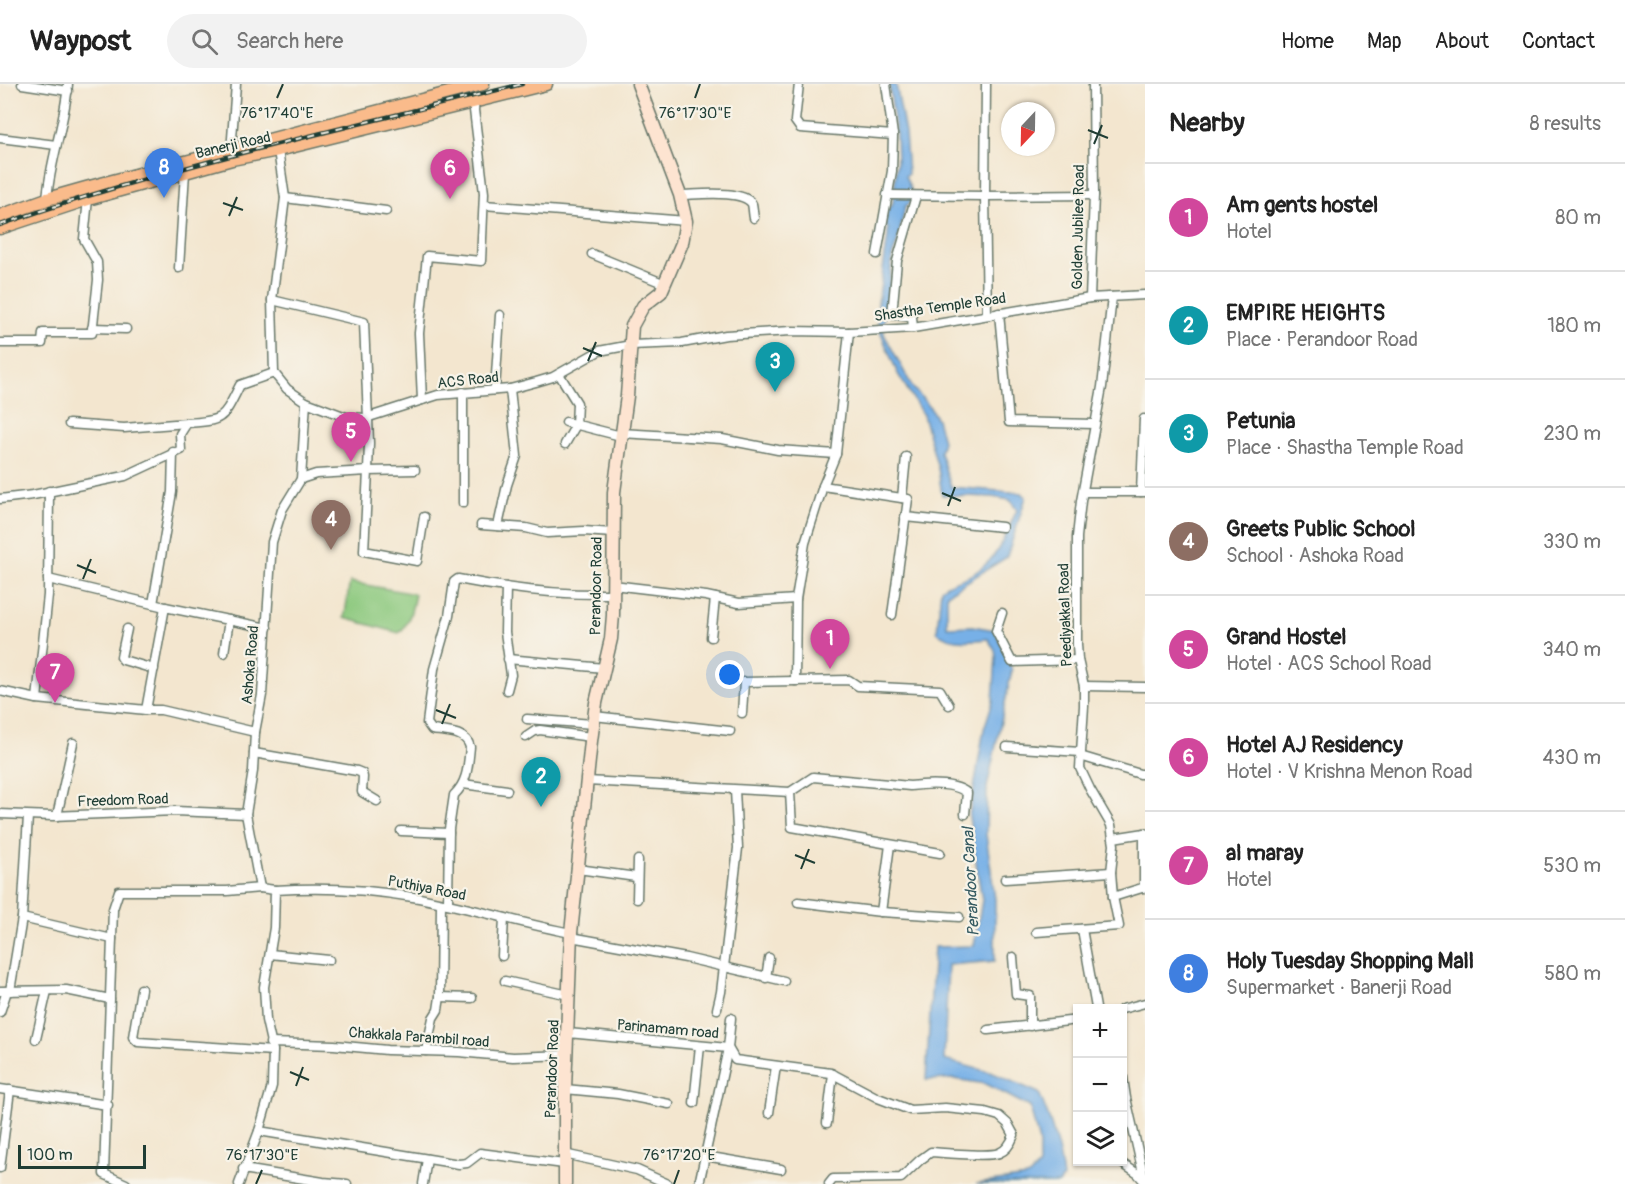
<!DOCTYPE html>
<meta charset="utf-8">
<style>
body{margin:0;font-family:Pangolin,sans-serif;background:#f2f2f2;color:#222}
.controls{position:absolute;right:18px;bottom:18px;display:grid;overflow:hidden;border-radius:0px;box-shadow:0 2px 4px #0004}
.controls button{width:54px;height:54px;display:grid;place-items:center;padding:0;border:0;border-bottom:2px solid #e0e0e0;background:#fff;color:#222;font:30px sans-serif}
.compass{position:absolute;left:1001px;top:18px;width:54px;height:54px;border-radius:50%;background:#fff;box-shadow:0 2px 4px #0004;rotate:202deg}
.scale{position:absolute;left:18px;bottom:15px;width:128px;box-sizing:border-box;padding-left:6px;border:3px solid #1f3d34;border-top:0;font-size:16px;line-height:21px;white-space:nowrap;color:#1f3d34;-webkit-text-stroke:4px #f7f3e8;paint-order:stroke}
.you{position:absolute;left:730px;top:591px;width:21px;height:21px;margin:-15px;border:4px solid #fff;border-radius:50%;background:#1a73e8;box-shadow:0 0 0 9px #1a73e833}
.badge{display:grid;place-items:center;width:39px;height:39px;border-radius:50%;background:#d1495b;color:#fff;font-size:20px;font-weight:700}
.pin{position:absolute;translate:-50% -50px;filter:drop-shadow(0 2px 3px #0008)}
.pin::after{content:'';position:absolute;top:32px;width:21px;height:18px;background:inherit;clip-path:polygon(0 0,100% 0,50% 100%)}
.list{margin:0;padding:0;list-style:none}
h2{display:flex;justify-content:space-between;align-items:center;height:78px;margin:0;padding:0 24px;font-size:26px}
h2 small{font-size:20px;font-weight:400;color:#767676}
.list li{display:grid;grid-template-columns:39px 1fr auto;gap:18px;align-items:center;box-sizing:border-box;height:108px;padding:0 24px;border-top:2px solid #e0e0e0}
.list b{display:block;font-size:22px;white-space:nowrap}
.list p{margin:0;font-size:20px;white-space:nowrap;color:#767676}
.list em{font-size:20px;font-style:normal;color:#767676}
.icon{flex:none;width:33px;height:33px;fill:none;stroke:currentColor;stroke-width:2;stroke-linecap:round;stroke-linejoin:round}
.map{position:relative;flex:none;width:1145px;height:1100px;overflow:hidden}
header{display:flex;align-items:center;gap:36px;box-sizing:border-box;height:84px;padding:0 30px;background:#fff;border-bottom:2px solid #e0e0e0}
header strong{font-size:28px}
nav{display:flex;gap:33px;margin-inline-start:auto;font-size:21px}
.search{width:420px;height:54px;background:#f2f2f2;display:flex;align-items:center;gap:15px;box-sizing:border-box;padding:0 21px;border-radius:33px;color:#767676;font-size:22px}
main{display:flex}
aside{flex:1;background:#fff}
.map>svg:first-child{display:block}
</style>
<header>
<strong>Waypost</strong>
<div class="search"><svg class="icon" aria-label="search" viewBox="0 0 24 24"><circle cx="10" cy="10" r="6"/><path d="M15 15l6 6"/></svg>Search here</div>
<nav><a>Home</a><a>Map</a><a>About</a><a>Contact</a></nav>
</header>
<main>
<div class="map">
<svg width="1145" height="1100" viewBox="0 0 1145 1100">
<rect width="100%" height="100%" fill="#f7f3e8"/>
<filter id="ink" filterUnits="userSpaceOnUse"><feTurbulence type="fractalNoise" baseFrequency=".0167" numOctaves="2"/><feDisplacementMap in="SourceGraphic" scale="12" xChannelSelector="R" yChannelSelector="G"/><feConvolveMatrix kernelMatrix="1 2 1 2 8 2 1 2 1" color-interpolation-filters="sRGB"/></filter>
<filter id="wash" filterUnits="userSpaceOnUse"><feTurbulence type="fractalNoise" baseFrequency=".008" numOctaves="4" result="noise"/><feDisplacementMap in="SourceGraphic" scale="24" xChannelSelector="R" yChannelSelector="G"/><feGaussianBlur stdDeviation="1.35" result="paint"/><feColorMatrix in="noise" values="0 0 0 0 0 0 0 0 0 0 0 0 0 0 0 0 0 1.4 0 .05"/><feComposite in="paint" operator="in"/></filter>
<g filter="url(#wash)">
<rect width="100%" height="100%" fill="#f3e6cf"/>
<!-- green -->
<path fill="#8dc97f" stroke="#56835a" stroke-width="1.5" d="M350,498L415,510C412,524 410,539 399,549L344,534C347,522 347,511 350,498Z"/>
<!-- water -->
<path fill="#77b0e7" stroke="#4b768e" stroke-width="1.5" d="M889,0H896L905,49L908,90L905,92L911,106L912,117L905,123L898,156L892,173L887,231L883,237L884,250L913,304L929,322L937,335L943,357L940,368L951,403L1022,409L1026,413L1007,473L947,510V543L972,542L995,546L1012,586L987,703L986,750L995,815V877L948,881L944,976L993,989L1039,1009C1051,1037 1060,1064 1063,1094L1059,1100H976L1028,1093L1039,1082V1058L1030,1023L986,1000L954,995L926,996L934,863L974,862L982,816L969,733L984,645L993,617L996,573L995,566L988,555C970,556 953,560 937,548L941,505C949,498 957,497 967,493C997,479 1004,454 1017,426L1010,416L992,413L942,411L938,384L923,331L898,290L878,243V219L888,152V144L885,141L888,123H891L893,118L897,78L896,50Z"/>
</g>
<g filter="url(#ink)">
<g fill="none" stroke-linecap="round" stroke-linejoin="round">
<!-- street casing -->
<g stroke="#69786a" stroke-width="11">
<g id="street">
<polyline points="22,0 68,7"/>
<polyline points="799,0 795,37 800,44 893,51 886,0"/>
<polyline points="0,54 56,61"/>
<polyline points="231,68 236,0"/>
<path d="M680,111C696,111 743,105 752,120C753,123 753,130 754,134"/>
<polyline points="887,111 985,112 986,0"/>
<polyline points="285,114 386,127"/>
<path d="M47,115C50,76 65,39 68,0"/>
<polyline points="484,121 686,137"/>
<polyline points="592,170 665,200"/>
<polyline points="877,170 892,87 893,51"/>
<polyline points="179,184 185,88"/>
<polyline points="1090,214 1094,111 1093,0"/>
<polyline points="272,216 364,238 369,359 368,387 316,390 301,395"/>
<polyline points="999,229 1009,338 1094,340"/>
<polyline points="987,231 985,112 1094,111"/>
<polyline points="92,244 126,245"/>
<polyline points="913,244 912,233 892,231 897,177 916,112"/>
<polyline points="0,259 42,259 43,249 92,249 98,196 97,178 84,155 88,115"/>
<polyline points="559,290 577,319 576,341 565,360"/>
<polyline points="495,306 500,231"/>
<polyline points="463,308 463,419"/>
<polyline points="422,316 419,249 427,172 481,177 484,109 474,26 475,17"/>
<polyline points="306,318 346,333 366,334 438,311 510,305 536,298 553,293 599,267 631,261 682,259 726,251 791,247 849,248 913,244 1090,214 1145,211"/>
<polyline points="566,338 621,352"/>
<polyline points="69,340 124,344 187,339"/>
<polyline points="621,349 722,355 778,366 836,370"/>
<polyline points="415,386 368,387 364,467 417,477 424,433"/>
<polyline points="823,402 908,415 892,531"/>
<polyline points="1083,408 1145,408"/>
<polyline points="1141,408 1144,335"/>
<polyline points="902,414 906,373"/>
<path d="M0,415L33,411L125,392L181,366L180,350L187,339C225,337 223,334 240,301L274,289"/>
<polyline points="905,433 1002,443"/>
<polyline points="481,441 526,444 547,449 584,447 613,449"/>
<polyline points="498,442 507,401 517,372 510,305"/>
<polyline points="48,495 165,523 267,544"/>
<polyline points="613,501 706,512 739,519 796,515"/>
<polyline points="506,503 505,548 511,591 507,606"/>
<polyline points="153,520 172,408 173,368"/>
<polyline points="1002,529 996,547 1012,578 1078,576"/>
<polyline points="127,545 121,573 123,576 154,585"/>
<polyline points="711,553 715,514"/>
<polyline points="224,569 229,536"/>
<polyline points="508,575 604,584"/>
<polyline points="795,597 796,515 805,459 823,402 836,370 849,248"/>
<polyline points="1084,602 1145,603"/>
<polyline points="0,607 37,615 146,626 165,523"/>
<polyline points="37,615 48,511 49,407"/>
<polyline points="146,626 161,626 255,648"/>
<polyline points="742,629 744,598 849,596 858,602 940,606 949,621"/>
<polyline points="594,632 730,647"/>
<polyline points="527,635 593,640"/>
<polyline points="526,653 535,647 540,646 591,653"/>
<polyline points="1007,663 1080,668"/>
<polyline points="254,669 357,687 362,689 363,693 362,708 377,717"/>
<polyline points="1080,672 1140,690 1145,690"/>
<path d="M587,697L790,708L813,693L910,702C926,700 954,698 967,709L965,730"/>
<polyline points="463,700 507,706"/>
<polyline points="790,708 792,743 940,769"/>
<polyline points="0,730 53,732 175,727 246,730"/>
<polyline points="57,732 73,659"/>
<polyline points="401,747 449,749"/>
<polyline points="1113,754 1145,749"/>
<polyline points="578,785 636,793"/>
<polyline points="1005,795 1111,788"/>
<polyline points="1144,804 1144,749"/>
<path d="M275,806C321,803 367,805 413,813C466,822 518,839 571,849"/>
<polyline points="1113,813 1145,803"/>
<polyline points="637,815 638,776"/>
<polyline points="798,818 881,828 959,833"/>
<path d="M448,820L449,745L454,711C468,698 468,681 470,663C466,647 445,648 432,646L427,639L434,585L449,532L454,498L458,495C508,505 562,511 613,510"/>
<polyline points="881,828 890,761"/>
<polyline points="22,834 112,855"/>
<polyline points="1082,845 1096,924"/>
<polyline points="1036,848 1119,842 1113,813 1111,788 1114,761 1111,741 1090,705 1080,684 1084,622 1084,602 1078,576 1077,560 1077,453 1081,417 1102,303 1112,213"/>
<polyline points="571,853 686,874 784,897"/>
<polyline points="270,870 329,876"/>
<polyline points="502,872 504,834"/>
<polyline points="1013,873 1016,910 1030,912 1030,942"/>
<polyline points="766,894 769,874"/>
<polyline points="505,897 569,911"/>
<polyline points="141,905 133,953 138,958 273,967"/>
<polyline points="0,907 66,906 110,915"/>
<polyline points="10,907 22,834 28,732"/>
<polyline points="440,913 472,914"/>
<polyline points="717,925 721,908 738,764 735,706"/>
<polyline points="1122,925 1145,919"/>
<polyline points="0,928 7,907"/>
<polyline points="988,946 1078,936"/>
<path d="M568,949L728,964L735,976L831,989L878,1014L910,1026L945,1024L985,1028L999,1032L1008,1040L1014,1051C1011,1059 1007,1066 999,1069C989,1073 943,1069 931,1068L920,1076L901,1094L833,1095L829,1100"/>
<polyline points="36,955 47,907"/>
<polyline points="270,959 334,961 387,966 459,968 513,973 567,971"/>
<polyline points="426,967 433,934 438,926 440,913 441,819"/>
<polyline points="1122,987 1126,1014 1145,1098"/>
<polyline points="0,1005 108,1021"/>
<polyline points="565,1005 618,1010 669,1020"/>
<polyline points="694,1019 700,962"/>
<polyline points="769,1029 776,982"/>
<polyline points="827,1039 833,990"/>
<polyline points="259,1047 459,1080 467,1079 480,1069 564,1080"/>
<polyline points="564,1070 637,1086 668,1100"/>
<polyline points="705,1072 781,1085"/>
<polyline points="1123,1080 1138,1090 1145,1098"/>
<polyline points="0,1084 10,1006"/>
<polyline points="243,1085 323,1098 347,1100"/>
<polyline points="126,1100 104,1090 113,825 119,807 227,807 260,804"/>
<polyline points="239,1100 259,1047 272,1002 273,967 266,936 264,903 274,844 275,806 260,804 246,730 253,687 255,648 262,611 272,458 282,426 301,395 306,318 287,305 274,289 272,216 285,114 278,66"/>
<polyline points="423,1100 427,1075"/>
<polyline points="699,1100 728,964 731,934"/>
</g>
</g>
<!-- secondary casing -->
<g stroke="#69786a" stroke-width="15">
<polyline id="secondary" points="565,1100 565,1005 571,849 591,657 596,619 611,555 613,531 614,408 627,312 632,242 643,222 661,208 682,159 686,137 680,111 638,0"/>
</g>
<!-- primary casing -->
<g stroke="#69786a" stroke-width="15">
<g id="primary">
<polyline points="0,132 47,115 86,104 483,0"/>
<polyline points="0,144 88,115 232,75 278,66 546,0"/>
</g>
</g>
<!-- street -->
<use href="#street" stroke="#fff" stroke-width="8"/>
<!-- secondary -->
<use href="#secondary" stroke="#fde4d1" stroke-width="12"/>
<!-- primary -->
<use href="#primary" stroke="#fabb8b" stroke-width="12"/>
<!-- rail casing -->
<g stroke="#1f3d34" stroke-width="4.5">
<path id="rail" d="M0,141C170,81 347,44 522,0"/>
</g>
<!-- rail -->
<use href="#rail" stroke="#f7f3e8" stroke-width="2" stroke-dasharray="7" stroke-linecap="butt"/>
</g>
</g>
<!-- ticks -->
<path fill="none" stroke="#1f3d34" stroke-width="2" d="M277,14L283,0M695,14L700,0M1088,46L1108,54M1094,60L1102,41M223,119L243,126M229,132L237,113M583,264L602,272M588,277L596,258M942,409L961,417M948,422L955,403M77,481L96,489M83,495L91,475M436,626L456,634M442,640L450,620M795,771L815,779M801,785L809,765M290,988L309,996M296,1002L303,983M256,1100L262,1086M674,1100L679,1086"/>
<g text-anchor="middle" stroke-width="4.5" stroke-linejoin="round" paint-order="stroke">
<!-- street labels -->
<g font-size="15" fill="#1f3d34" stroke="#f7f3e8">
<text transform="translate(233 61) rotate(-13)" y="5">Banerji Road</text>
<text transform="translate(1078 143) rotate(-89)" y="5">Golden Jubilee Road</text>
<text transform="translate(940 223) rotate(-8)" y="5">Shastha Temple Road</text>
<text transform="translate(468 296) rotate(-6)" y="5">ACS Road</text>
<text transform="translate(596 502) rotate(-89)" y="5">Perandoor Road</text>
<text transform="translate(1065 531) rotate(-92)" y="5">Peediyakkal Road</text>
<text transform="translate(250 581) rotate(-85)" y="5">Ashoka Road</text>
<text transform="translate(123 716) rotate(-2)" y="5">Freedom Road</text>
<text transform="translate(427 804) rotate(11)" y="5">Puthiya Road</text>
<text transform="translate(668 945) rotate(5)" y="5">Parinamam road</text>
<text transform="translate(419 953) rotate(4)" y="5">Chakkala Parambil road</text>
<text transform="translate(552 985) rotate(-88)" y="5">Perandoor Road</text>
</g>
<!-- water labels -->
<g font-size="16" font-style="italic" fill="#355a61" stroke="#f7f3e8">
<text transform="translate(970 798) rotate(-93)" y="6">Perandoor Canal</text>
</g>
</g>
<g font-size="15" text-anchor="middle" fill="#1f3d34" stroke="#f7f3e8" stroke-width="4.5" stroke-linejoin="round" paint-order="stroke">
<text x="695" y="34">76°17'30"E</text>
<text x="277" y="34">76°17'40"E</text>
<text x="262" y="1076">76°17'30"E</text>
<text x="679" y="1076">76°17'20"E</text>
</g>
</svg>
<div class="controls">
<button>+</button>
<button>−</button>
<button><svg class="icon" aria-label="layers" viewBox="0 0 24 24"><path d="M12 4l9 5-9 5-9-5zM3 14l9 5 9-5"/></svg></button>
</div>
<svg class="compass" viewBox="-18 -18 36 36"><path d="M0-13l5 13h-10z" fill="#e53935"/><path d="M0 13l5-13h-10z" fill="#767676"/></svg>
<div class="scale">100 m</div>
<div class="you"></div>
<div class="pin badge" style="left:830px;top:585px;background:#d1479c">1</div>
<div class="pin badge" style="left:541px;top:723px;background:#0f9aa8">2</div>
<div class="pin badge" style="left:775px;top:308px;background:#0f9aa8">3</div>
<div class="pin badge" style="left:331px;top:466px;background:#8d6e63">4</div>
<div class="pin badge" style="left:351px;top:378px;background:#d1479c">5</div>
<div class="pin badge" style="left:450px;top:115px;background:#d1479c">6</div>
<div class="pin badge" style="left:55px;top:619px;background:#d1479c">7</div>
<div class="pin badge" style="left:164px;top:114px;background:#3f7fe0">8</div>
</div>
<aside>
<h2>Nearby<small>8 results</small></h2>
<ul class="list">
<li><span class="badge" style="background:#d1479c">1</span><div><b>Am gents hostel</b><p>Hotel</p></div><em>80 m</em></li>
<li><span class="badge" style="background:#0f9aa8">2</span><div><b>EMPIRE HEIGHTS</b><p>Place · Perandoor Road</p></div><em>180 m</em></li>
<li><span class="badge" style="background:#0f9aa8">3</span><div><b>Petunia</b><p>Place · Shastha Temple Road</p></div><em>230 m</em></li>
<li><span class="badge" style="background:#8d6e63">4</span><div><b>Greets Public School</b><p>School · Ashoka Road</p></div><em>330 m</em></li>
<li><span class="badge" style="background:#d1479c">5</span><div><b>Grand Hostel</b><p>Hotel · ACS School Road</p></div><em>340 m</em></li>
<li><span class="badge" style="background:#d1479c">6</span><div><b>Hotel AJ Residency</b><p>Hotel · V Krishna Menon Road</p></div><em>430 m</em></li>
<li><span class="badge" style="background:#d1479c">7</span><div><b>al maray</b><p>Hotel</p></div><em>530 m</em></li>
<li><span class="badge" style="background:#3f7fe0">8</span><div><b>Holy Tuesday Shopping Mall</b><p>Supermarket · Banerji Road</p></div><em>580 m</em></li>
</ul>
</aside>
</main>
